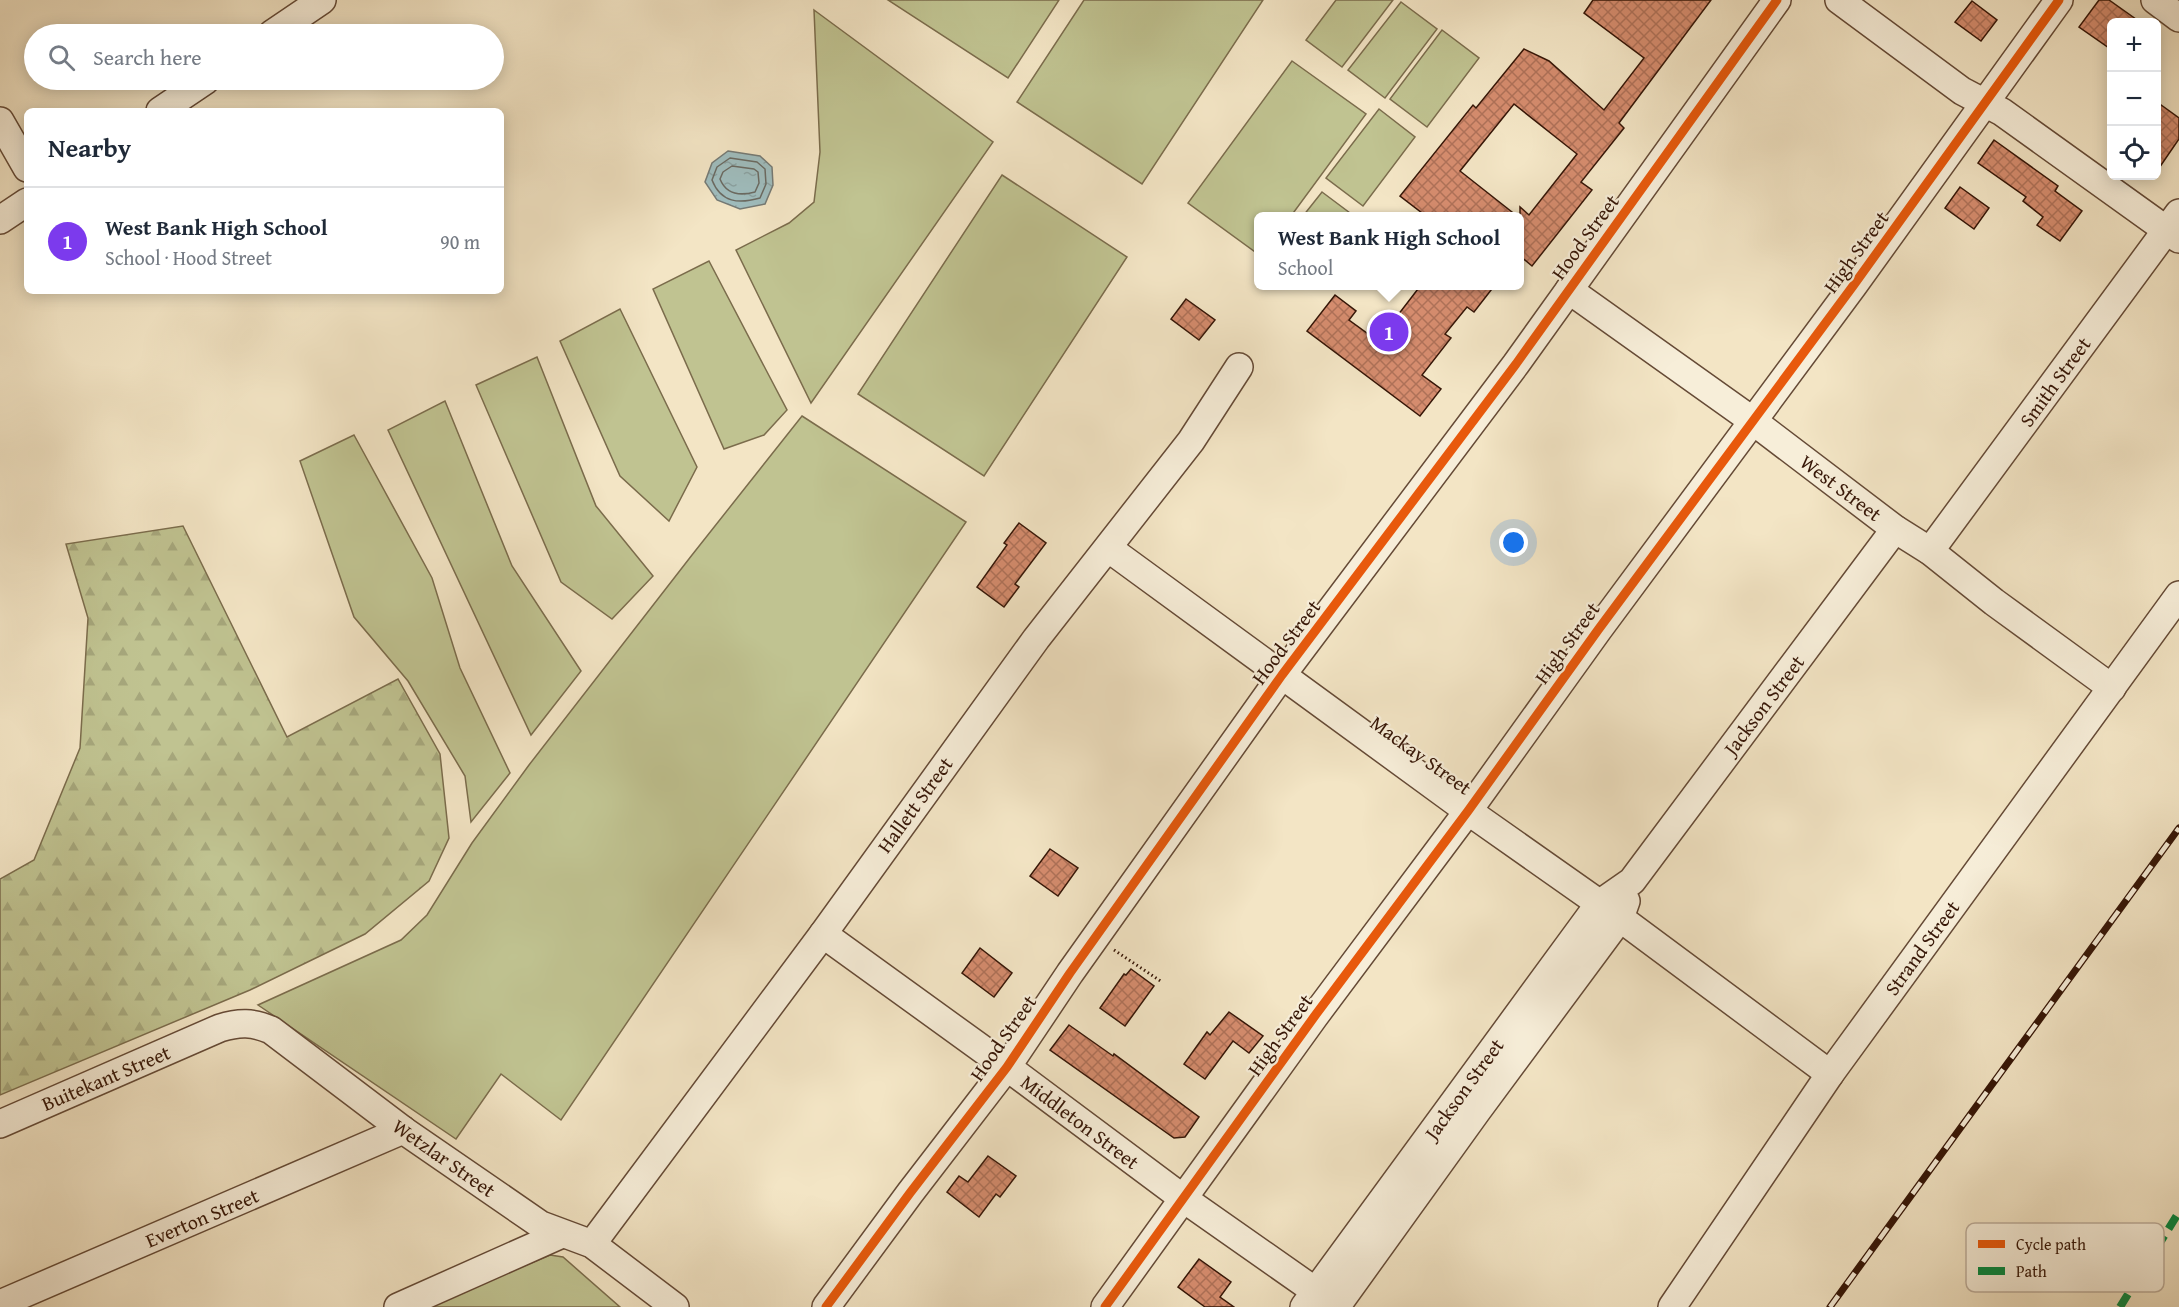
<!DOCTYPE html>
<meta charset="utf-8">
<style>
body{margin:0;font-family:"Gentium Book Plus",serif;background:#f6f6f7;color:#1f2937}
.controls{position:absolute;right:18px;top:18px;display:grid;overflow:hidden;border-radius:9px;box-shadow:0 3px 15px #0003}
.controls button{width:54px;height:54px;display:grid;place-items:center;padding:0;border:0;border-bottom:2px solid #e0e1e3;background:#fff;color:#1f2937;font:30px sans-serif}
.you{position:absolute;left:1514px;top:543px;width:21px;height:21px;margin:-15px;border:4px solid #fff;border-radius:50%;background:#1a73e8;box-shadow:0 0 0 9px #1a73e833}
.badge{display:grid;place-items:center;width:39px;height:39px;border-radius:50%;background:#7c3aed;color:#fff;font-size:20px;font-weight:700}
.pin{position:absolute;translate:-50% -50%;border:3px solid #fff;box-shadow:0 2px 6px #0006}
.popup{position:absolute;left:1254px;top:212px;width:270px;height:78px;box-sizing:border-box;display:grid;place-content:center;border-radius:9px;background:#fff;filter:drop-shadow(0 2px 4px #0005);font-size:20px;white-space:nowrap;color:#747a83}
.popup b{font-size:22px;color:#1f2937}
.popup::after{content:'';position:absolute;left:50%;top:100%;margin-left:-12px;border:12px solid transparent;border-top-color:#fff}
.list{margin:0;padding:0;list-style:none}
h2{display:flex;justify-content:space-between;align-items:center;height:78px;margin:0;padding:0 24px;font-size:26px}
h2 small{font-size:20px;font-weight:400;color:#747a83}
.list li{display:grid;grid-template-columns:39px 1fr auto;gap:18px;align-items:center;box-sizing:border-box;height:108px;padding:0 24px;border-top:2px solid #e0e1e3}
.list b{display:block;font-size:22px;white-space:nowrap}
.list p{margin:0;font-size:20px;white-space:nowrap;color:#747a83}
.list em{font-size:20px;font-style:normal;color:#747a83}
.icon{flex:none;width:33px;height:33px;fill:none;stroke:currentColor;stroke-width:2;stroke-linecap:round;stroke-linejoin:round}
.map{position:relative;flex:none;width:2179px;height:1307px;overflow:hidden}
.search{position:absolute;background:#fff;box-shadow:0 3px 15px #0003;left:24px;top:24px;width:480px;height:66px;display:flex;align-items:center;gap:15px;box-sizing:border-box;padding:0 21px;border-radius:33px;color:#747a83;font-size:22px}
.panel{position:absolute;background:#fff;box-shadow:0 3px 15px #0003;left:24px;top:108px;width:480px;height:186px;border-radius:9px}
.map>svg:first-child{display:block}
</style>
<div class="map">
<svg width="2179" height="1307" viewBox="0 0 2179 1307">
<defs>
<pattern id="forest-firs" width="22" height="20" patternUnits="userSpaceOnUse" patternTransform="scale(1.5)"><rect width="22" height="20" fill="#c0c391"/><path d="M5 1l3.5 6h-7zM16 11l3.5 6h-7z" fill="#a6a77c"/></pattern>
<pattern id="water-ripples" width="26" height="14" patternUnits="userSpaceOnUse" patternTransform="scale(1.5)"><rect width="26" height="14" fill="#9fbdbe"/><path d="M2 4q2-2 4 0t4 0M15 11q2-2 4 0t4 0" fill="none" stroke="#8aa2a2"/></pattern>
<pattern id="building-cross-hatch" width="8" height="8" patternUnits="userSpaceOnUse" patternTransform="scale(1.5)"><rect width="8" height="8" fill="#d58c6e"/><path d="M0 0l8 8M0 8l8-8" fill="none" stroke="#ae7158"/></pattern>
</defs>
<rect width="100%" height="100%" fill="#f3e5c5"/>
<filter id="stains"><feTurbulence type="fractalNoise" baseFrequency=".00333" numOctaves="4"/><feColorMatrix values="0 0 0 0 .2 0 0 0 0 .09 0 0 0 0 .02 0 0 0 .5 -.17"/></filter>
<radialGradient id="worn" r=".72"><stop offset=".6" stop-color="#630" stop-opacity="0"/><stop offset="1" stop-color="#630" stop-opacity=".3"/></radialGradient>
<!-- green -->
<g fill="#c0c391" stroke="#7b6c4c" stroke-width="1.5">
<polygon points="888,0 1059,0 1008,78"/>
<polygon points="1084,0 1263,0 1142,184 1017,102"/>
<polygon points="1336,0 1393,0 1342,67 1306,40"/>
<polygon points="1401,2 1437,29 1385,98 1348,70"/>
<polygon points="814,10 993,142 811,403 736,250 789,223 814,202 820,152"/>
<polygon points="1442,30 1479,58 1427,127 1390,99"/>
<polygon points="1292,61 1366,114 1291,216 1258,216 1258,254 1188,203"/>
<polygon points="1379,109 1415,137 1363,206 1326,178"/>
<polygon points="1002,175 1127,257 984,476 858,394"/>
<polygon points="1322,192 1354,216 1303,216"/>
<polygon points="709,261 787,410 764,435 724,449 653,289"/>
<polygon points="620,309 697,467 669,521 620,476 560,341"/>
<polygon points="537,357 596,506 653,576 612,619 561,582 476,385"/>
<polygon points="445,401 512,566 581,671 531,735 388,430"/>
<polygon points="802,416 966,522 561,1120 501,1074 456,1139 258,1005 401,940 427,915 472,843 529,765 692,555"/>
<polygon points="354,435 432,578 460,668 510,773 471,822 465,776 408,681 354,617 300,461"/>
<polygon points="550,1255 563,1257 620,1307 427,1307"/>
</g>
<!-- forest -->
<polygon fill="url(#forest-firs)" stroke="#7b6c4c" stroke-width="1.5" points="183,526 287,737 398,679 440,754 449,838 429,881 365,934 250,990 0,1095 0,879 34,860 80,748 88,618 66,544"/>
<!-- water -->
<polygon fill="url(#water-ripples)" stroke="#757a75" stroke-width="1.5" points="728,151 760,156 772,167 773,185 765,204 740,209 717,200 705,182 712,163"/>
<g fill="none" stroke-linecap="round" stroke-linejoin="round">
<!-- shore -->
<g stroke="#6a6a62" stroke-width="1.5">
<path d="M730,158L757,162L765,169L766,184L760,198C739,204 721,203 712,180L717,167Z"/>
<path d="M732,166L754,169L758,172L759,183L755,192C740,196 726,194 720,179L723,172Z"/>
</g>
</g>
<!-- building -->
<g fill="url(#building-cross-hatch)" stroke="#361607" stroke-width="1.5">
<polygon points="1593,0 1711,0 1619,123 1624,128 1581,182 1592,190 1532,266 1520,256 1520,207 1529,215 1577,154 1514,104 1460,171 1517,216 1426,216 1400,196 1473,105 1476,108 1524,49 1549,61 1604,110 1644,58 1584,13"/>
<polygon points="2099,0 2109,0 2140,22 2112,22 2112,50 2079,27"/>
<polygon points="1972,1 1997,20 1981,41 1955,22"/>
<polygon points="2157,102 2179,118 2179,139 2157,171"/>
<polygon points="1994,140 2058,186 2055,191 2082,211 2060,241 2037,225 2043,217 2023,201 2026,197 1978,163"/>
<polygon points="1960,187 1989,208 1974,229 1945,208"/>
<polygon points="1421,285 1495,285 1474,312 1467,307 1445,334 1451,338 1422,375 1441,389 1420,416 1307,331 1335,295 1356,311 1349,320 1378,341"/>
<polygon points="1186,299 1215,320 1199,340 1171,319"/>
<polygon points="1019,523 1046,543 1015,584 1019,587 1004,607 977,587 1007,545 1004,543"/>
<polygon points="1050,849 1078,868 1058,896 1030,876"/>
<polygon points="980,948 1012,973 994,997 962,973"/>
<polygon points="1131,969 1154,986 1125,1026 1100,1008 1124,974 1126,975"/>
<polygon points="1229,1012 1263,1036 1249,1053 1233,1041 1205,1079 1184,1064 1207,1032 1210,1035"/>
<polygon points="1069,1025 1113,1056 1114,1054 1199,1117 1185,1137 1174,1138 1050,1050"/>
<polygon points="988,1156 1016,1176 1000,1197 996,1194 979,1217 947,1192 959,1176 968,1182"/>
<polygon points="1199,1259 1231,1282 1220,1297 1234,1307 1205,1307 1178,1287"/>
</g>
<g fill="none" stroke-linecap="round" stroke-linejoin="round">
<!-- minor casing -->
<g stroke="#654a36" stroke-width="30">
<g id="minor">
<polyline points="1839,0 1962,91 2002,112 2179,239"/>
<polyline points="2155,0 2179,18"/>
<polyline points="272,34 322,0"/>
<polyline points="160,111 206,80"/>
<polyline points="0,121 27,168"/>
<polyline points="0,220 27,202"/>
<polyline points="1569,290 1753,421 1895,529 1930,551 1994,602 2112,688"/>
<polyline points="1108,548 1468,811 1620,918 1830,1074"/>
<polyline points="1930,551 2179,213"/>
<polyline points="823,934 1007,1067 1184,1199 1338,1307"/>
<path d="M0,1124L220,1028C239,1022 253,1022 271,1030L403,1130L541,1225L592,1244L675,1307"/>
<polyline points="592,1244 823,934 1036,639 1191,441 1239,367"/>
<polyline points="0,1304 403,1130"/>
<polyline points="398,1307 562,1234"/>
<polyline points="826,1307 910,1193 1007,1067 1070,973 1282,675 1516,364 1777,0"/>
<polyline points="1105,1307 1314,1017 1468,811 1598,630 1853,286 2059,0"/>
<polyline points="1304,1307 1599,904 1632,881 1895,529"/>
<polyline points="1336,1307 1477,1111 1620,918 1626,901"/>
<polyline points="1672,1307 1830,1074 2179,595"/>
</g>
</g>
<!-- path -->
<polyline stroke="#361607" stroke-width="3" stroke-dasharray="1.5 3" stroke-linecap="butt" points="1114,950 1162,982"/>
<!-- minor -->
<use href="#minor" stroke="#f7eed9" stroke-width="27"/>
<!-- rail casing -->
<g stroke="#361607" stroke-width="7">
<polyline id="rail" points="1830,1307 2179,828"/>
</g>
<!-- rail -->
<use href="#rail" stroke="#f7eed9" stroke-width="4.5" stroke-dasharray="14" stroke-linecap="butt"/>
<!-- quiet -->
<polyline stroke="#00873e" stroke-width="8" stroke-dasharray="15 8" stroke-linecap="butt" points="2120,1307 2179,1212"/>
<!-- cycleway casing -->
<g stroke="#f7eed9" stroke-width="13">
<g id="cycleway">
<polyline points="826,1307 910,1193 1007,1067 1070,973 1282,675 1516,364 1777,0"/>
<polyline points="1105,1307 1314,1017 1468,811 1598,630 1853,286 2059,0"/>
</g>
</g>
<!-- cycleway -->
<use href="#cycleway" stroke="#e8590c" stroke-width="9"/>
</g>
<g text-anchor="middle" stroke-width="4.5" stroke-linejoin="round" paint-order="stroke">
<!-- street labels -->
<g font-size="20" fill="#361607" stroke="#f7eed9">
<text transform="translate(1585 237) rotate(-54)" y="7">Hood Street</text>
<text transform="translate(1856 252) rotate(-54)" y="7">High Street</text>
<text transform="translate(2055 382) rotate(-54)" y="7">Smith Street</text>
<text transform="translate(1841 488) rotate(37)" y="7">West Street</text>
<text transform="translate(1286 642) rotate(-53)" y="7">Hood Street</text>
<text transform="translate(1567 643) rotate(-54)" y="7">High Street</text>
<text transform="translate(1764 705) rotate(-53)" y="7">Jackson Street</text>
<text transform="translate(1421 755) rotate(36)" y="7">Mackay Street</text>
<text transform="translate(915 805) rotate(-54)" y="7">Hallett Street</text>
<text transform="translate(1922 948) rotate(-54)" y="7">Strand Street</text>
<text transform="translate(1280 1035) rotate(-54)" y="7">High Street</text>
<text transform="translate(1003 1038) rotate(-55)" y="7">Hood Street</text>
<text transform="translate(106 1078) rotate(-23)" y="7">Buitekant Street</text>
<text transform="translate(1464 1089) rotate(-54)" y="7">Jackson Street</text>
<text transform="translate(1080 1122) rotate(37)" y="7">Middleton Street</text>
<text transform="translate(444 1158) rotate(35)" y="7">Wetzlar Street</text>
<text transform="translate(202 1218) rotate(-23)" y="7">Everton Street</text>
</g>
</g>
<!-- legend -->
<rect x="1966" y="1223" width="198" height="69" rx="9" fill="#f7eed9" stroke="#bdad9a" stroke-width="1.5"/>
<rect x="1978" y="1240" width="27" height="8" fill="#e8590c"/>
<rect x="1978" y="1267" width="27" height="8" fill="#00873e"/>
<g font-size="16" fill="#361607">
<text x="2016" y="1250">Cycle path</text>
<text x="2016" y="1277">Path</text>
</g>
<rect width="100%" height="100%" filter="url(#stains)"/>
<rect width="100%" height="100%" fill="url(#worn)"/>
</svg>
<div class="controls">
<button>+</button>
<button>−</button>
<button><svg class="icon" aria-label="locate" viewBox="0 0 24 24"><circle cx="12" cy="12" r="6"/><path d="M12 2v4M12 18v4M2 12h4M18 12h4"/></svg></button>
</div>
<div class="you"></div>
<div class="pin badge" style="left:1389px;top:332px">1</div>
<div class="popup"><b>West Bank High School</b>School</div>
<div class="search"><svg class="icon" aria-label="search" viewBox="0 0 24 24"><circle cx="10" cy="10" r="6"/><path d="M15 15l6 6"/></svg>Search here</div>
<section class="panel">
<h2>Nearby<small></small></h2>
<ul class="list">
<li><span class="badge">1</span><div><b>West Bank High School</b><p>School · Hood Street</p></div><em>90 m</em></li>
</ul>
</section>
</div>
